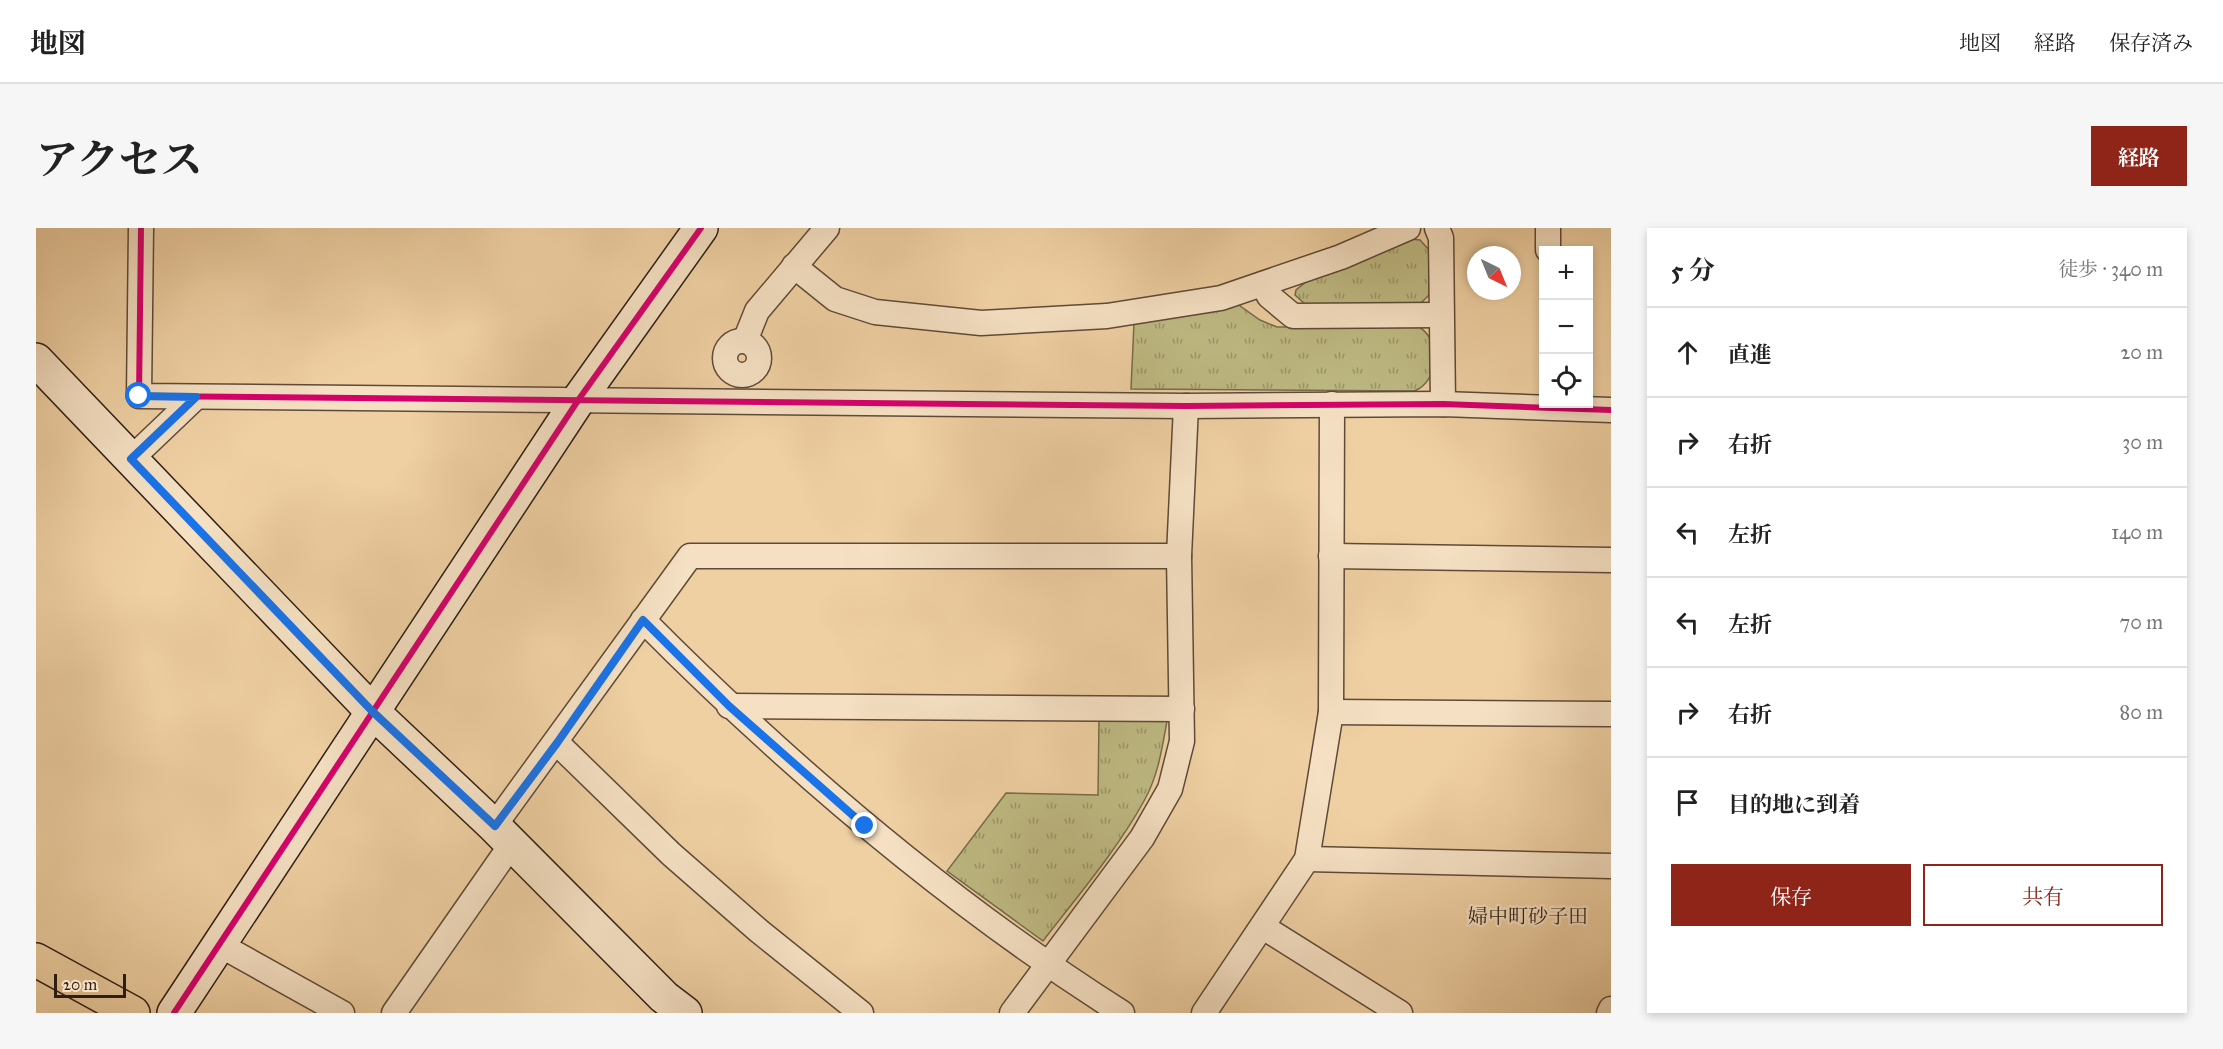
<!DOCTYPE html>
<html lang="ja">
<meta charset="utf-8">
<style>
body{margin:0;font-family:"IM FELL Great Primer","Noto Serif JP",serif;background:#f6f6f6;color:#222}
.controls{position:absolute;right:18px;top:18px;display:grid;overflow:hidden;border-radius:0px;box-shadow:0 3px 9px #0003}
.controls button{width:54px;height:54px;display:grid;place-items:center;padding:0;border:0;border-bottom:2px solid #e0e0e0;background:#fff;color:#222;font:30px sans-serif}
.compass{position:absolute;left:1431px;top:18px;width:54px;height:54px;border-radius:50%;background:#fff;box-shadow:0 3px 9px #0003;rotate:137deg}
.scale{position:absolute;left:18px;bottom:15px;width:72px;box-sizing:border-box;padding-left:6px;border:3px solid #2f1e14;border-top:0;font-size:16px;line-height:21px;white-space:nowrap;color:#2f1e14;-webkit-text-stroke:4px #f5e0c3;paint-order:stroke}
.stop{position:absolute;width:18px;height:18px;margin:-14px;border:4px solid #1a73e8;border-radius:50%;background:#fff}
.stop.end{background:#1a73e8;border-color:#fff;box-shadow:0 2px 6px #0008}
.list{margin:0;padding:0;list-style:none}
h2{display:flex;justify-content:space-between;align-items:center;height:78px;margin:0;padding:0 24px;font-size:26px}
h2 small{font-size:20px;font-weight:400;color:#767676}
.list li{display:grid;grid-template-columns:39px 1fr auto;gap:18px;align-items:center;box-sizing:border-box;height:90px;padding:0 24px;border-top:2px solid #e0e0e0}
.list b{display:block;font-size:22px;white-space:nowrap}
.list em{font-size:20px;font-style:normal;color:#767676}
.actions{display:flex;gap:12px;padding:18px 24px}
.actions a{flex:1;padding:14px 0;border:2px solid #8f2418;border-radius:0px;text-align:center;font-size:21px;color:#8f2418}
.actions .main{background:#8f2418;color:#fff}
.icon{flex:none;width:33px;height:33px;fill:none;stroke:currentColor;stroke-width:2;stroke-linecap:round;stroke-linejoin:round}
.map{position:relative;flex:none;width:1575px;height:785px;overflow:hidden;border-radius:0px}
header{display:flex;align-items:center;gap:36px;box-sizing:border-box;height:84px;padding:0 30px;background:#fff;border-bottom:2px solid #e0e0e0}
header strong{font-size:28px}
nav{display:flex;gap:33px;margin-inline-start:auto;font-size:21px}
.intro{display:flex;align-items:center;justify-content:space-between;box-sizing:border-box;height:144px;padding:0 36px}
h1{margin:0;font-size:42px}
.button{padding:15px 27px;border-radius:0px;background:#8f2418;color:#fff;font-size:21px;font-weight:700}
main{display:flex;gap:36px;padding:0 36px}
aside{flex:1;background:#fff;border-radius:0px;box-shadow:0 3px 9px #0003}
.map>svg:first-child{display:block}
</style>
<header>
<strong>地図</strong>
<nav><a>地図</a><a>経路</a><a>保存済み</a></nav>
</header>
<div class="intro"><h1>アクセス</h1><a class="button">経路</a></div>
<main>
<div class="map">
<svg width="1575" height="785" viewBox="0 0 1575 785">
<defs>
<pattern id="park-tufts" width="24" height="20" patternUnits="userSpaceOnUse" patternTransform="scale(1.5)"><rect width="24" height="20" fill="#beb982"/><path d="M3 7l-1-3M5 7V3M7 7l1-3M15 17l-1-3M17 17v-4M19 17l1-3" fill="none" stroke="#9b9669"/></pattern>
</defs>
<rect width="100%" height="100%" fill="#efd0a3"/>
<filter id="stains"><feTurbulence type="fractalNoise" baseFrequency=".00333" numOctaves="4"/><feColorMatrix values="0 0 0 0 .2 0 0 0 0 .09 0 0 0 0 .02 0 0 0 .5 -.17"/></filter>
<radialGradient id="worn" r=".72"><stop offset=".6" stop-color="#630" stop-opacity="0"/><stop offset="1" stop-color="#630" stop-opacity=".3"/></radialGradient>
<!-- park -->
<g fill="url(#park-tufts)" stroke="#766c4b" stroke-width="1.5">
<polygon points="1374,11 1384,12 1394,23 1393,67 1383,77 1269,76 1259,67 1260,62 1270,54"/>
<path d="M1200,75L1224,92L1241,99L1381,98C1405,109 1404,154 1378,163L1095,161L1098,95Z"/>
<path d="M1063,491L1131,493C1126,521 1122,548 1108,573C1081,622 1041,669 1007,713L911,643L970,565L1062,567Z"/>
</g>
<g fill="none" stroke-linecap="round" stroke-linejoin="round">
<!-- street casing -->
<g stroke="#5f4a38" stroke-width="27">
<g id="street">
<polyline points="105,0 103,168 1150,178 1407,176 1575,182"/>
<polyline points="1401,0 1405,10 1407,176"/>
<polyline points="1512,22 1512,0"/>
<polyline points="758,38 799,71 839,84 945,95 1071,88 1185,70 1305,29 1372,0"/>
<polyline points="1227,56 1233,68 1257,88 1404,87"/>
<polyline points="709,113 721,83 791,0"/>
<circle cx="706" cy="130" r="17"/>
<polyline points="95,231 160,169"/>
<polyline points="1295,328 1575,332"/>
<path d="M607,392C753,539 911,674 1086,785"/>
<polyline points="693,478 1146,481"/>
<polyline points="1295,484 1575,486"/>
<polyline points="521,515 635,626 723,703 825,785"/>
<polyline points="458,598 654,328 1143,328"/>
<polyline points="1271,631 1575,638"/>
<polyline points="1227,699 1364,785"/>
<polyline points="184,717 306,785"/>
<polyline points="358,785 475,617"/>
<polyline points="976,785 1106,610 1134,561 1146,513 1143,328 1150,178"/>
<polyline points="1168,785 1271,631 1295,484 1296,176"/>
<polyline points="1573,785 1575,781"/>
</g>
</g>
<!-- secondary casing -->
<g stroke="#2f1e14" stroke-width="36">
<g id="secondary">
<polyline points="0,132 336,483 458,598 628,769 649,785"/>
<polyline points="138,785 543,171 665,0"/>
</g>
</g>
<!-- primary casing -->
<g stroke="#2f1e14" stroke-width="36">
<polyline id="primary" points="0,732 97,785"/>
</g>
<!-- street -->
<use href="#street" stroke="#f5e0c3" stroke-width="24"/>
<!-- secondary -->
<use href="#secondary" stroke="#f5e0c3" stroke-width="33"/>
<!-- primary -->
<use href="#primary" stroke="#efd0a3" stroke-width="33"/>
<!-- cycleway casing -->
<g stroke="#f5e0c3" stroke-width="10">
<g id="cycleway">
<polyline points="105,0 103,168 1150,178 1407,176 1575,182"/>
<polyline points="138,785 543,171 665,0"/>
</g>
</g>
<!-- cycleway -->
<use href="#cycleway" stroke="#d6006c" stroke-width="6"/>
</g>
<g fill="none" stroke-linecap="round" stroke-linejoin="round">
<!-- route -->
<polyline stroke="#1a73e8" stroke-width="8" points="103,168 160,169 95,231 336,483 459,598 521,515 607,392 693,478 829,598"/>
</g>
<g text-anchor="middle" stroke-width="4.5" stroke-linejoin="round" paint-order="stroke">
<!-- neighbourhood labels -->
<g font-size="20" fill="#2f1e14" stroke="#f5e0c3">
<text x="1492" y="695">婦中町砂子田</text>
</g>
</g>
<rect width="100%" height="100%" filter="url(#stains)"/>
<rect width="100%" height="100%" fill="url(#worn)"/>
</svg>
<div class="controls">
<button>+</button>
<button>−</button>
<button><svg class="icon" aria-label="locate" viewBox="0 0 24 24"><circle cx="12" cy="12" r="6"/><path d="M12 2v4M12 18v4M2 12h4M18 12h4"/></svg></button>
</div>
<svg class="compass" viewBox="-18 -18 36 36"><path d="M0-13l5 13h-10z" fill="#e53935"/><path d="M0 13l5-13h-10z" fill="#767676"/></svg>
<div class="scale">20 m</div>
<div class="stop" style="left:103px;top:168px"></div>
<div class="stop end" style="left:829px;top:598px"></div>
</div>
<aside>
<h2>5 分<small>徒歩 · 340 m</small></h2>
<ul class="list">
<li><svg class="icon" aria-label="ahead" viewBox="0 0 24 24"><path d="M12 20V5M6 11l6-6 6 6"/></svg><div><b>直進</b></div><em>20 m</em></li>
<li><svg class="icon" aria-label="right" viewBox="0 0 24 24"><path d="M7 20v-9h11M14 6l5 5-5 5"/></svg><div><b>右折</b></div><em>30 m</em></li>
<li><svg class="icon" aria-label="left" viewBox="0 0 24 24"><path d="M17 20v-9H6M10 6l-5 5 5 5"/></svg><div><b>左折</b></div><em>140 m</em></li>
<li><svg class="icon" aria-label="left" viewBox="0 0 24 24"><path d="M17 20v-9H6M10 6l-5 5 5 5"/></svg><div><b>左折</b></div><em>70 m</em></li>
<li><svg class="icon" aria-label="right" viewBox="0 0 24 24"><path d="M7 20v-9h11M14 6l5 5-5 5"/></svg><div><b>右折</b></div><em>80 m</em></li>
<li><svg class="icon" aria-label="arrive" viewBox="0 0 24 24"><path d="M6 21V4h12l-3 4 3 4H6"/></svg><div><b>目的地に到着</b></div></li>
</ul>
<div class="actions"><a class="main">保存</a><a>共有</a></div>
</aside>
</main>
